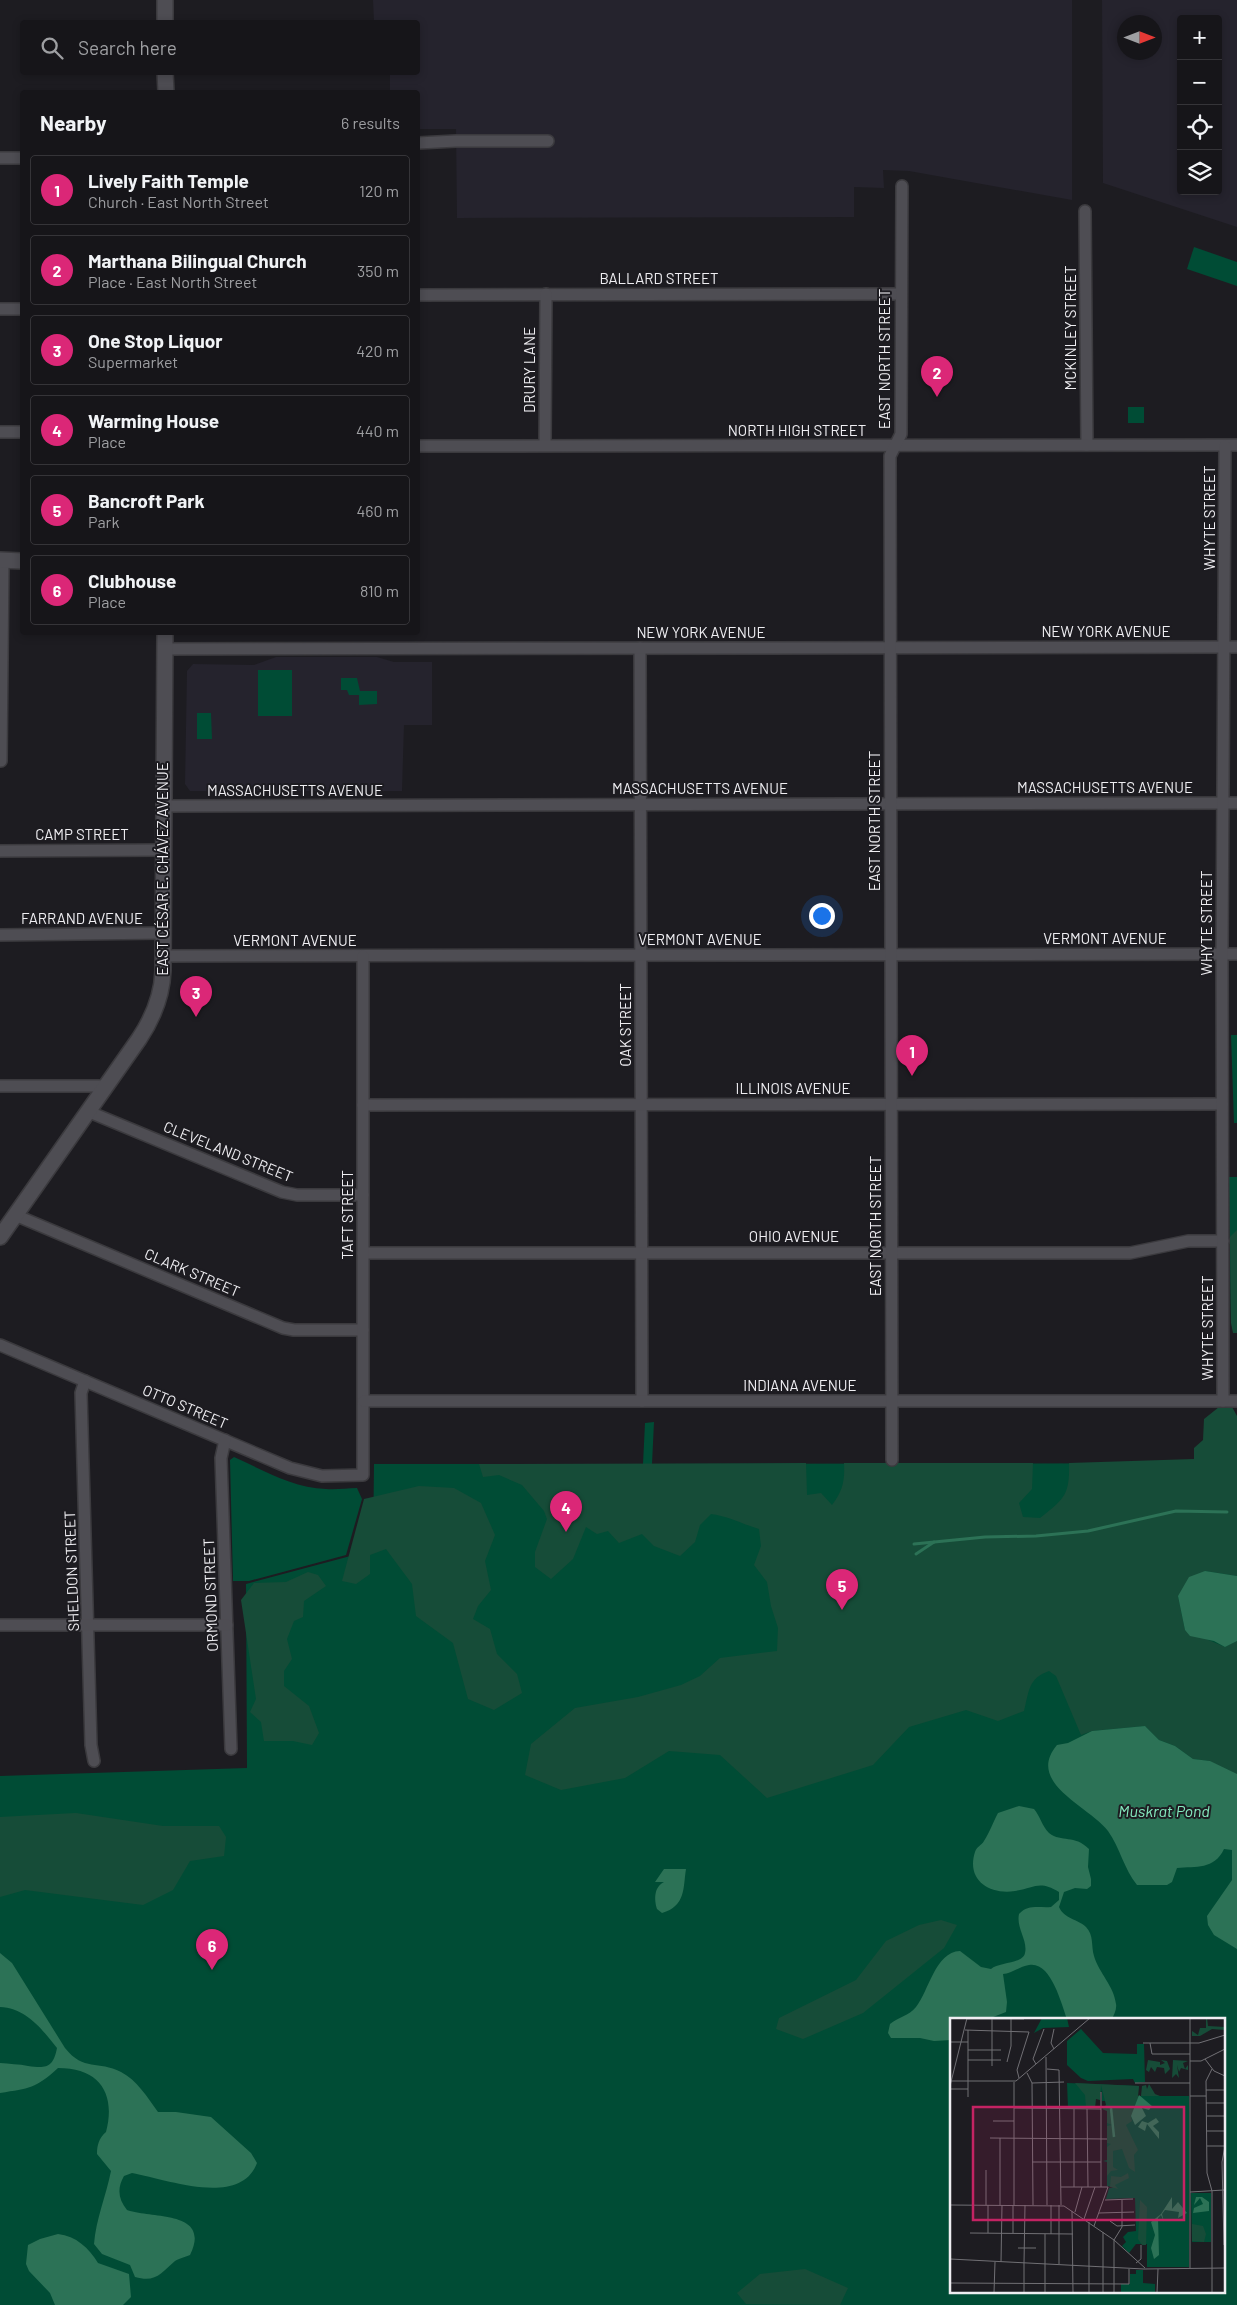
<!DOCTYPE html>
<meta charset="utf-8">
<style>
body{margin:0;font-family:Barlow,sans-serif;background:#1f1e22;color:#f1f3f6}
.controls{position:absolute;right:15px;top:15px;display:grid;overflow:hidden;border-radius:5px;box-shadow:0 2px 8px #0003}
.controls button{width:45px;height:45px;display:grid;place-items:center;padding:0;border:0;border-bottom:1px solid #353438;background:#161519;color:#f1f3f6;font:25px sans-serif}
.compass{position:absolute;left:1117px;top:15px;width:45px;height:45px;border-radius:50%;background:#161519;box-shadow:0 2px 8px #0003;rotate:90deg}
.you{position:absolute;left:821px;top:915px;width:18px;height:18px;margin:-12px;border:4px solid #fff;border-radius:50%;background:#1a73e8;box-shadow:0 0 0 8px #1a73e833}
.badge{display:grid;place-items:center;width:32px;height:32px;border-radius:50%;background:#db2777;color:#fff;font-size:16px;font-weight:700}
.pin{position:absolute;translate:-50% -41px;filter:drop-shadow(0 1px 2px #0008)}
.pin::after{content:'';position:absolute;top:26px;width:18px;height:15px;background:inherit;clip-path:polygon(0 0,100% 0,50% 100%)}
.list{margin:0;padding:0;list-style:none}
h2{display:flex;justify-content:space-between;align-items:center;height:65px;margin:0;padding:0 20px;font-size:21px}
h2 small{font-size:16px;font-weight:400;color:#9e9fa2}
.list li{display:grid;grid-template-columns:32px 1fr auto;gap:15px;align-items:center;box-sizing:border-box;height:70px;margin:0 10px 10px;padding:0 10px;border:1px solid #353438;border-radius:5px}
.list b{display:block;font-size:19px;white-space:nowrap}
.list p{margin:0;font-size:16px;white-space:nowrap;color:#9e9fa2}
.list em{font-size:16px;font-style:normal;color:#9e9fa2}
.icon{flex:none;width:28px;height:28px;fill:none;stroke:currentColor;stroke-width:2;stroke-linecap:round;stroke-linejoin:round}
.map{position:relative;flex:none;width:1237px;height:2305px;overflow:hidden}
.search{position:absolute;background:#161519;box-shadow:0 2px 8px #0003;left:20px;top:20px;width:400px;height:55px;display:flex;align-items:center;gap:12px;box-sizing:border-box;padding:0 18px;border-radius:5px;color:#9e9fa2;font-size:19px}
.panel{position:absolute;background:#161519;box-shadow:0 2px 8px #0003;left:20px;top:90px;width:400px;height:545px;border-radius:5px}
.map>svg:first-child{display:block}
</style>
<div class="map">
<svg width="1237" height="2305" viewBox="0 0 1237 2305">
<rect width="100%" height="100%" fill="#1d1c21"/>
<!-- built -->
<g fill="#25232d" fill-rule="evenodd">
<polygon points="373,0 1072,0 1072,200 909,171 883,170 884,188 854,187 854,217 457,218 456,129 418,129 418,92 390,92 390,73 418,72 418,22 374,22"/>
<path d="M1102,0H1237V227L1103,183ZM1181,19H1218V191H1181ZM1124,22H1154V52H1124Z"/>
<polygon points="276,657 377,657 394,662 432,662 432,725 404,725 402,791 190,791 185,784 187,671 193,664 254,665"/>
</g>
<!-- green -->
<g fill="#004c35" fill-rule="evenodd">
<polygon points="1194,247 1237,262 1237,286 1187,269"/>
<rect x="1128" y="407" width="16" height="16"/>
<rect x="258" y="670" width="34" height="46"/>
<polygon points="341,678 357,678 360,691 377,691 377,704 359,705 359,695 349,695 347,690 341,690"/>
<polygon points="197,713 211,713 212,739 197,739"/>
<polygon points="1231,1035 1237,1035 1237,1123 1234,1123"/>
<polygon points="1229,1177 1237,1177 1237,1323 1231,1323"/>
<path d="M654,1422L652,1464L1237,1463V2305H0V1776L247,1768L246,1584L373,1550L374,1464H643L645,1423ZM951,2019H1223V2291H951Z"/>
<path d="M234,1457C263,1470 293,1488 326,1489C336,1490 347,1488 357,1488L362,1499L346,1555L249,1581H233L230,1460Z"/>
</g>
<!-- forest -->
<g fill="#164c38">
<polygon points="1237,1230 1237,1333 1233,1333 1231,1323 1230,1237"/>
<path d="M1219,1407H1232L1237,1416V1576L1205,1571L1178,1596L1185,1630L1225,1647L1237,1641V1793L1210,1761L1193,1759L1175,1746L1159,1740L1145,1726L1092,1731L1081,1735L1056,1676L1049,1671C1028,1678 1029,1692 1024,1711L998,1721L966,1710L909,1727L873,1765L767,1798L720,1755L669,1751L625,1778L561,1790L525,1775L531,1744L575,1708L638,1697L681,1685L700,1676L720,1658L777,1651L778,1628L771,1606L767,1582L754,1565L761,1546L759,1529C742,1524 728,1516 711,1514L700,1525L695,1542L680,1556L654,1546L642,1534L619,1543L608,1531L597,1534L586,1527L573,1559L551,1579L535,1567V1552L547,1519L544,1511L522,1485L499,1475L483,1477L479,1464L806,1463L807,1495L821,1493L832,1505C843,1491 845,1480 844,1463H1033L1032,1489L1019,1503L1023,1517L1040,1518C1064,1499 1070,1495 1069,1463L1194,1459V1448L1203,1440L1204,1419Z"/>
<polygon points="419,1486 454,1488 481,1503 495,1535 485,1561 491,1590 478,1606 473,1619 490,1629 497,1654 517,1674 522,1693 494,1710 468,1699 453,1643 416,1616 412,1584 386,1549 370,1555 370,1574 356,1584 342,1581 364,1499"/>
<polygon points="308,1572 318,1575 326,1586 304,1601 303,1617 294,1621 287,1639 292,1659 284,1671 284,1686 309,1706 319,1733 312,1745 293,1741 264,1741 261,1722 250,1712 256,1699 241,1600 254,1583 286,1582"/>
<polygon points="76,1813 163,1826 219,1826 226,1837 224,1856 190,1861 173,1890 143,1905 25,1890 0,1897 0,1817"/>
<polygon points="941,1920 957,1925 944,1948 863,2013 803,2039 776,2029 779,2018 856,1980 886,1941 919,1925"/>
<polygon points="805,2269 848,2288 840,2305 746,2304 737,2293 760,2274"/>
</g>
<!-- water -->
<g fill="#2c7256">
<polygon points="1205,1571 1237,1576 1237,1641 1225,1647 1214,1641 1190,1636 1185,1630 1178,1596 1189,1577"/>
<path d="M1145,1726L1159,1740L1175,1746L1193,1759L1210,1761L1237,1774V1949L1214,1935L1208,1925L1207,1916L1232,1880V1850L1224,1849C1214,1870 1196,1866 1177,1868L1172,1882L1167,1885H1137C1124,1869 1120,1848 1108,1831C1089,1806 1025,1783 1057,1745L1068,1743L1092,1731Z"/>
<path d="M1019,1806L1034,1809C1040,1816 1042,1826 1049,1833C1062,1843 1074,1834 1089,1849L1088,1867L1091,1879V1886L1087,1889L1075,1888L1064,1892L1059,1907C1064,1919 1078,1919 1086,1927C1094,1935 1091,1946 1094,1956C1099,1973 1114,1986 1116,2004C1117,2009 1114,2015 1112,2019H1067C1061,2003 1051,1961 1029,1965C1020,1966 1011,1974 1003,1974L1007,2002L1006,2012L988,2019H951V2040L934,2041L920,2038H891L888,2033L890,2024C898,2017 909,2016 916,2007C929,1991 935,1952 960,1951L981,1967L991,1969C999,1962 1023,1964 1025,1953C1028,1940 1016,1928 1019,1914C1028,1904 1039,1908 1051,1907L1059,1900V1892C1039,1880 1035,1888 1015,1891C989,1895 966,1880 975,1852C977,1846 981,1846 984,1841C990,1832 993,1822 998,1813Z"/>
<path d="M664,1869H686C683,1888 686,1906 662,1913L657,1909C654,1899 654,1887 664,1882H655Z"/>
<path d="M0,1953L12,1963L65,2048C84,2072 98,2060 121,2072C137,2080 147,2097 158,2112H176L211,2117L251,2153L257,2163C240,2208 166,2179 132,2173L124,2176C117,2188 118,2199 127,2210C152,2219 212,2210 190,2255C185,2257 178,2259 175,2261C161,2273 156,2283 135,2277L130,2265L102,2254L94,2244C96,2219 106,2196 111,2171L97,2154C97,2145 99,2138 106,2132C116,2094 100,2068 58,2068C35,2089 30,2088 0,2093V2063C9,2064 19,2064 28,2066C45,2068 53,2069 57,2048C42,2029 26,2008 0,2007Z"/>
<path d="M58,2234C76,2236 89,2248 98,2263L129,2274L131,2297L123,2305H55L50,2293L29,2271L26,2264L28,2245L40,2239Z"/>
</g>
<g fill="none" stroke-linecap="round" stroke-linejoin="round">
<!-- stream -->
<g stroke="#2c7256" stroke-width="3">
<polyline points="914,1544 985,1537 1036,1536 1088,1531 1176,1511 1227,1512"/>
<polyline points="916,1554 934,1542"/>
</g>
<!-- street casing -->
<g stroke="#3b3a3e" stroke-width="14">
<g id="street">
<polyline points="418,143 456,141 548,141"/>
<polyline points="0,158 22,158"/>
<polyline points="1085,211 1087,445"/>
<polyline points="418,295 901,294"/>
<polyline points="0,309 22,309"/>
<polyline points="0,432 22,432"/>
<polyline points="545,445 546,294"/>
<polyline points="418,446 1237,445"/>
<polyline points="640,648 642,1401"/>
<polyline points="165,649 1237,647"/>
<polyline points="1,761 3,560"/>
<polyline points="164,806 1237,803"/>
<polyline points="0,851 163,850"/>
<polyline points="0,935 163,933"/>
<polyline points="164,956 1237,954"/>
<polyline points="0,1086 106,1086"/>
<polyline points="363,1105 1222,1104"/>
<polyline points="87,1111 282,1192 297,1195 363,1195"/>
<polyline points="15,1215 283,1328 294,1330 363,1330"/>
<polyline points="363,1253 1130,1253 1188,1241 1223,1241"/>
<polyline points="0,1345 290,1468 322,1476 363,1475 363,956"/>
<polyline points="85,1381 81,1393 91,1745 94,1761"/>
<polyline points="364,1401 1237,1401"/>
<polyline points="1223,1401 1222,954 1225,446"/>
<polyline points="225,1440 221,1458 231,1749"/>
<polyline points="892,1460 890,456 901,434 902,186"/>
<polyline points="0,1625 227,1625"/>
</g>
</g>
<!-- secondary casing -->
<g stroke="#3b3a3e" stroke-width="18">
<g id="secondary">
<polyline points="165,22 165,0"/>
<polyline points="165,72 166,92"/>
<polyline points="0,560 22,561"/>
<path d="M0,1237L139,1039C153,1018 162,997 163,971L165,632"/>
</g>
</g>
<!-- street -->
<use href="#street" stroke="#4e4d53" stroke-width="11"/>
<!-- secondary -->
<use href="#secondary" stroke="#4e4d53" stroke-width="15"/>
</g>
<g text-anchor="middle" stroke-width="4" stroke-linejoin="round" paint-order="stroke">
<!-- street labels -->
<g font-size="15" fill="#efeef2" stroke="#1d1c21">
<text x="659" y="284">BALLARD STREET</text>
<text transform="translate(1071 328) rotate(-90)" y="5">MCKINLEY STREET</text>
<text transform="translate(885 359) rotate(-90)" y="5">EAST NORTH STREET</text>
<text transform="translate(530 370) rotate(-90)" y="5">DRURY LANE</text>
<text x="797" y="436">NORTH HIGH STREET</text>
<text transform="translate(1210 518) rotate(-90)" y="5">WHYTE STREET</text>
<text x="1106" y="637">NEW YORK AVENUE</text>
<text x="701" y="638">NEW YORK AVENUE</text>
<text x="1105" y="793">MASSACHUSETTS AVENUE</text>
<text x="700" y="794">MASSACHUSETTS AVENUE</text>
<text x="295" y="796">MASSACHUSETTS AVENUE</text>
<text transform="translate(875 821) rotate(-90)" y="5">EAST NORTH STREET</text>
<text x="82" y="840">CAMP STREET</text>
<text transform="translate(163 869) rotate(-90)" y="5">EAST CÉSAR E. CHÁVEZ AVENUE</text>
<text x="82" y="924">FARRAND AVENUE</text>
<text transform="translate(1207 923) rotate(-90)" y="5">WHYTE STREET</text>
<text x="1105" y="944">VERMONT AVENUE</text>
<text x="700" y="945">VERMONT AVENUE</text>
<text x="295" y="946">VERMONT AVENUE</text>
<text transform="translate(626 1025) rotate(-90)" y="5">OAK STREET</text>
<text x="793" y="1094">ILLINOIS AVENUE</text>
<text transform="translate(228 1152) rotate(22)" y="5">CLEVELAND STREET</text>
<text transform="translate(348 1215) rotate(-90)" y="5">TAFT STREET</text>
<text transform="translate(876 1226) rotate(-90)" y="5">EAST NORTH STREET</text>
<text x="794" y="1242">OHIO AVENUE</text>
<text transform="translate(192 1273) rotate(23)" y="5">CLARK STREET</text>
<text transform="translate(1208 1328) rotate(-90)" y="5">WHYTE STREET</text>
<text x="800" y="1391">INDIANA AVENUE</text>
<text transform="translate(185 1407) rotate(23)" y="5">OTTO STREET</text>
<text transform="translate(72 1571) rotate(-92)" y="5">SHELDON STREET</text>
<text transform="translate(211 1595) rotate(-92)" y="5">ORMOND STREET</text>
</g>
<!-- water labels -->
<g font-size="16" font-style="italic" fill="#85eabf" stroke="#1d1c21">
<text x="1164" y="1817">Muskrat Pond</text>
</g>
</g>
<!-- overview -->
<g transform="translate(950 2018)">
<rect width="275" height="275" fill="#1d1c21"/>
<path d="M92,0H117L119,9L93,10L84,15ZM131,11L153,35L187,36V26H194L195,64L185,65L183,61L138,63L131,60L117,47V23ZM117,65L189,68L187,78H239V249H197V226H186L179,235L172,228L176,224L173,219L178,214L186,213L185,180L156,181L159,170H165L157,168V144L153,143L157,142V83H152V73L144,81V90H118ZM241,175H261V224H242ZM186,252H193V265L205,266V275H171V266H180V256H186Z" fill="#004c35"/>
<path d="M256,0H257L258,8L275,9V12L262,11L250,18H242V13L248,17L250,10H256ZM198,42L210,44V47L215,45L211,42L217,43L220,51L215,56L214,50L207,49L205,54L201,49L199,54L196,52ZM223,42L238,43L233,45L235,51L238,47V52L231,50L229,54L227,47L229,60L226,56L222,60ZM125,65L189,68L187,90L181,98L182,103L176,107L188,132L184,137L185,154L179,150L172,131L163,133V149L168,152L161,153L157,158V129L161,126L157,125V108L162,107L157,105V93L152,91L156,87L151,67L150,82L146,81L145,90H136L135,77ZM199,66L205,76L210,78H191L192,68L196,67L197,71ZM178,155L179,160L165,167L168,171L160,169L161,158L171,159ZM190,182L197,189L196,227H192L188,221ZM242,206L253,208L256,216L254,224L242,223Z" fill="#164c38"/>
<path d="M189,77L202,88L199,92L192,90L196,98L185,107L181,98ZM206,100L209,104L203,108L209,114V121L197,106L195,113L188,109L192,103L198,105ZM222,179V191L228,184L237,195L228,200L229,194L215,192L212,196L214,204L211,197L208,200L209,237L204,241L201,230L205,217L201,204L211,196ZM246,179H252L259,184V193L243,195L244,190L253,186L250,180L244,187Z" fill="#2c7256"/>
<path fill="none" stroke="#2c7256" stroke-width="2.5" d="M161,90L164,119"/>
<path fill="none" stroke="#717075" stroke-width="1" d="M17,1H74M104,11L101,25L104,31M15,12L79,14L67,52L69,60M0,24H18M193,25H249L275,17M200,25L202,36H240M18,32H51M96,39L97,187M255,41L264,53L275,58M18,42H51M240,43H251L275,31M57,44L61,28V0M86,46L83,41L94,11M42,48V1M97,51L109,52L111,187M77,55L82,65L83,187M1,63H66L140,0M64,64V187M82,65L114,64M185,65H240M0,68L17,0M0,71H18M256,72H275M151,74V169M240,78H256M18,79V12M256,85H275M64,90L151,91M124,91V169M137,91L138,169M257,98H275M43,103H64M257,113H275M40,120L157,121M50,120V187M257,128H275L272,144L274,227M82,144H151M36,152V187M111,169H158L144,208M240,174L274,172M155,182L183,181M0,187L114,188L164,222L195,250M101,187V216M109,187V246M122,193L123,275M125,194L132,169M149,195L184,194M134,201L145,169M74,202H93M160,203L167,208L185,207M139,204V275M153,214V275M20,215L123,216M38,215V187M63,215V187M95,216V275M68,230H86M0,241L194,251L275,250M51,244L52,187M74,245L75,187M74,245V275M186,245L191,241V227M240,250V0M275,250V275M0,265L179,266V251M44,275L45,244M164,275V222L172,209V182M207,275L208,251M262,275V173L257,155L256,63L262,51"/>
<path fill="#c42363" fill-opacity="0.15" stroke="#c42363" stroke-width="2.5" d="M23,89H234V202H23Z"/>
<rect width="275" height="275" fill="none" stroke="#efeef2" stroke-width="2.5"/>
</g>
</svg>
<div class="controls">
<button>+</button>
<button>−</button>
<button><svg class="icon" aria-label="locate" viewBox="0 0 24 24"><circle cx="12" cy="12" r="6"/><path d="M12 2v4M12 18v4M2 12h4M18 12h4"/></svg></button>
<button><svg class="icon" aria-label="layers" viewBox="0 0 24 24"><path d="M12 4l9 5-9 5-9-5zM3 14l9 5 9-5"/></svg></button>
</div>
<svg class="compass" viewBox="-18 -18 36 36"><path d="M0-13l5 13h-10z" fill="#e53935"/><path d="M0 13l5-13h-10z" fill="#9e9fa2"/></svg>
<div class="you"></div>
<div class="pin badge" style="left:912px;top:1076px">1</div>
<div class="pin badge" style="left:937px;top:397px">2</div>
<div class="pin badge" style="left:196px;top:1017px">3</div>
<div class="pin badge" style="left:566px;top:1532px">4</div>
<div class="pin badge" style="left:842px;top:1610px">5</div>
<div class="pin badge" style="left:212px;top:1970px">6</div>
<div class="search"><svg class="icon" aria-label="search" viewBox="0 0 24 24"><circle cx="10" cy="10" r="6"/><path d="M15 15l6 6"/></svg>Search here</div>
<section class="panel">
<h2>Nearby<small>6 results</small></h2>
<ul class="list">
<li><span class="badge">1</span><div><b>Lively Faith Temple</b><p>Church · East North Street</p></div><em>120 m</em></li>
<li><span class="badge">2</span><div><b>Marthana Bilingual Church</b><p>Place · East North Street</p></div><em>350 m</em></li>
<li><span class="badge">3</span><div><b>One Stop Liquor</b><p>Supermarket</p></div><em>420 m</em></li>
<li><span class="badge">4</span><div><b>Warming House</b><p>Place</p></div><em>440 m</em></li>
<li><span class="badge">5</span><div><b>Bancroft Park</b><p>Park</p></div><em>460 m</em></li>
<li><span class="badge">6</span><div><b>Clubhouse</b><p>Place</p></div><em>810 m</em></li>
</ul>
</section>
</div>
